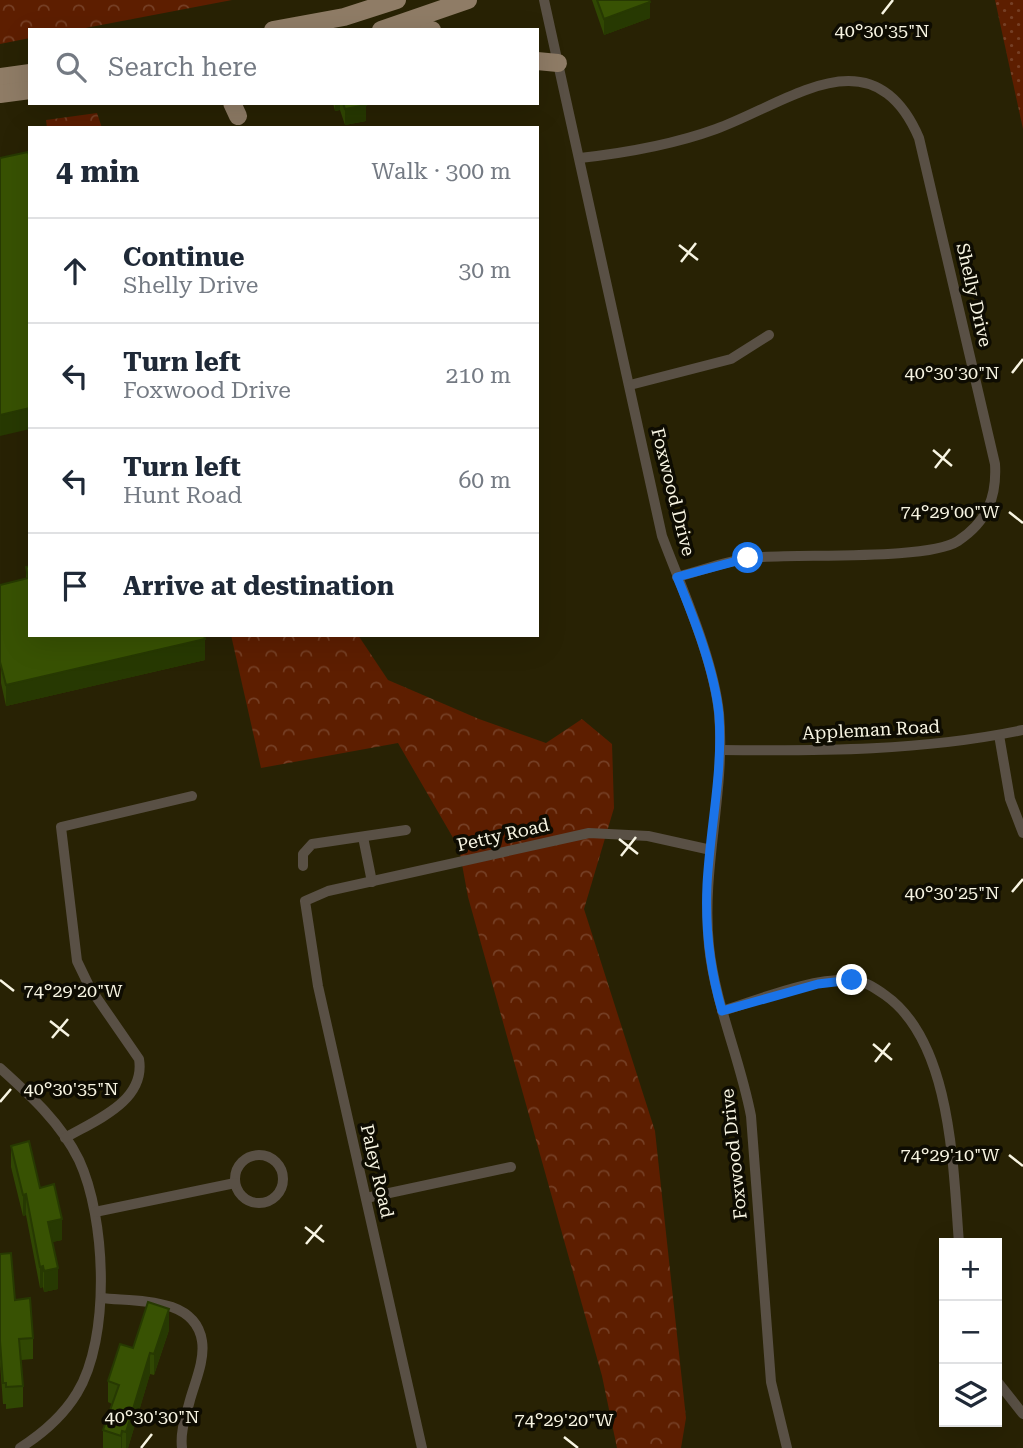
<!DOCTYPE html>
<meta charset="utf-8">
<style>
body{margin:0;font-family:"Roboto Serif",serif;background:#f2f2f3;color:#1f2937}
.controls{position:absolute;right:21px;bottom:21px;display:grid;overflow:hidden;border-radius:0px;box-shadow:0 7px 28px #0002}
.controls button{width:63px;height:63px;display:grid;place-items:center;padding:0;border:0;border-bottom:2px solid #e0e1e3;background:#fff;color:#1f2937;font:35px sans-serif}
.stop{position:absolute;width:21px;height:21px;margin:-16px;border:5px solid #1a73e8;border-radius:50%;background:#fff}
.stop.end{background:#1a73e8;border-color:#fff;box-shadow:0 2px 7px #0008}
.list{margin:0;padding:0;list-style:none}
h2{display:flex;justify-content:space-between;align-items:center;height:91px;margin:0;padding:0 28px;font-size:30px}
h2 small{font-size:23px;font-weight:400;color:#747a83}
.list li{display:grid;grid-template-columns:46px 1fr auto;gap:21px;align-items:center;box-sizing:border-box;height:105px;padding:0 28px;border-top:2px solid #e0e1e3}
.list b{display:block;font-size:26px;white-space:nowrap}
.list p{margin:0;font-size:23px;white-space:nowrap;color:#747a83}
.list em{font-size:23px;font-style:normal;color:#747a83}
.icon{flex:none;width:38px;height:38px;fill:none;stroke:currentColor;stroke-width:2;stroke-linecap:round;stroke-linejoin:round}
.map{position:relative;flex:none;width:1023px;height:1448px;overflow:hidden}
.search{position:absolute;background:#fff;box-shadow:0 7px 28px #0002;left:28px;top:28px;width:511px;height:77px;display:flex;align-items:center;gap:18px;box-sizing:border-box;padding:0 24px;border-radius:0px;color:#747a83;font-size:26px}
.panel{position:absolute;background:#fff;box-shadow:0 7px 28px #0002;left:28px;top:126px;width:511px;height:511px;border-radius:0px}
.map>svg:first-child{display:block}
</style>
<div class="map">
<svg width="1023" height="1448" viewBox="0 0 1023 1448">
<defs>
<pattern id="forest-crowns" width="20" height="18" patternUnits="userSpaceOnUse" patternTransform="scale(1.75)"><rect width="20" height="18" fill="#5d1e00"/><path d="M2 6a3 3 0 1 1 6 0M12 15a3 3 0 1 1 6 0" fill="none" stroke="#753f25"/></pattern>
<pattern id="park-dots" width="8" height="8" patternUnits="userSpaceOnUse" patternTransform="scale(1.75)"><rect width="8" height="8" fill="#5d1e00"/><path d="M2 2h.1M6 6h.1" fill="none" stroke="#753f25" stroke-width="1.8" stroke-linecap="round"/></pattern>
</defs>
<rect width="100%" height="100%" fill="#282204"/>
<!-- forest -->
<g fill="url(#forest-crowns)">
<polygon points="0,0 232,0 75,30 30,30 30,38 0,44"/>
<polygon points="97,113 102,128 47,128 46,120"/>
<polygon points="231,635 358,635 388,680 479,719 546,743 582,719 612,744 614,808 584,909 655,1131 686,1418 681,1448 617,1448 602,1376 468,897 459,848 398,743 261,768"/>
</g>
<!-- park -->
<polygon fill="url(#park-dots)" points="995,0 1023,0 1023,129"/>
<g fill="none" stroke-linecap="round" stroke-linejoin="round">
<!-- street -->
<g stroke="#595045" stroke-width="10">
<path d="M544,0L662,536C682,589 713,657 719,713C726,791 701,868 709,946C715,1004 740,1058 751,1116L771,1382L787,1448"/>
<path d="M580,158C625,153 672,145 716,129C788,103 873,31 919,138L995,464C997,497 987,522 958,541C927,561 794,553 750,558C726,561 701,571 677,577"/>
<polyline points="630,385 731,359 769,335"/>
<polyline points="999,735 1010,799 1023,833"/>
<path d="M720,750C823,751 922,751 1023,730"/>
<polyline points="363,837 372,882"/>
<polyline points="303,866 303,854 312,844 406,830"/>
<path d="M722,1011C762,999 809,978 852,980C865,981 875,988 885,995C952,1042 953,1168 959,1243"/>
<path d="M0,1068C30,1095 61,1123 79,1160C106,1218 111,1338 77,1393C63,1416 42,1434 20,1448"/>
<path d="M65,1138C96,1120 146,1101 139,1059L90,988L77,961L61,827L192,796"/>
<circle cx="259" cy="1179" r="24"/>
<polyline points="366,1198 511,1167"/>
<polyline points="95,1212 235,1183"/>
<path d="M101,1298C135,1302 195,1296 202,1341C205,1360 195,1382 190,1400C186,1416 180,1431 182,1448"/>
<polyline points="997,1381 1023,1414"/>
<polyline points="422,1448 318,986 305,901 328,891 589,833 648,836 711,850"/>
</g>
<!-- primary -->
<g stroke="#8f7c66" stroke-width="18">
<polyline points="402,28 432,30"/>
<polyline points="273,30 344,17 397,0"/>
<polyline points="381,30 468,0"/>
<polyline points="537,61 558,63"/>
<polyline points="0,77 30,73"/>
<polyline points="0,94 30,90"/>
<polyline points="232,103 238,116"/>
</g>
</g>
<!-- wall -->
<g fill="#304703">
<polygon points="592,0 649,0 650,18 604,35"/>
<polygon points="333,103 365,103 366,121 345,125 340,110 335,111"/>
<polygon points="26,567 205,660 6,706 1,683 0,585 26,579"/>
<polygon points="11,1146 40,1188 62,1240 52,1242 58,1289 44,1292 43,1287 40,1288 26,1215 23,1216 11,1167"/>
<polygon points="0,1254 15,1300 33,1338 33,1359 21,1360 23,1386 23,1407 6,1409 6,1404 3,1404 0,1362"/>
<polygon points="169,1330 154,1375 150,1374 128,1448 103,1448 103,1430 112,1404 108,1402 108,1381 133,1348"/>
</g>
<!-- shaded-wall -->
<g fill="#273902">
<polygon points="650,2 650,18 604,35 604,19"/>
<polygon points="335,103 340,103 340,110 335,111"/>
<polygon points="366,105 366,121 345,125 345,109"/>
<polygon points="30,408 30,429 0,436 0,415"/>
<polygon points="205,639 205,660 6,706 6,685"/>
<polygon points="26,1194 26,1215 23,1216 23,1195"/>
<polygon points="62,1219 62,1240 48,1243 48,1222"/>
<polygon points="43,1266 43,1287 40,1288 40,1267"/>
<polygon points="58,1268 58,1289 44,1292 44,1271"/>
<polygon points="169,1309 169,1330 154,1375 154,1354"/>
<polygon points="150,1353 150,1374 128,1448 126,1448 126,1432"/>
<polygon points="122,1431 122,1448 121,1448 121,1436"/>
</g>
<!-- building -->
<g fill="#385203" stroke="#273902" stroke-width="2">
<polygon points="597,0 649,0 650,2 604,19"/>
<polygon points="343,103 365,103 366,105 345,109"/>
<polygon points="28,152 30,158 30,408 0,415 0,158"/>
<polygon points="30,566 30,635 204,635 205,639 6,685 0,662 0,585 28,578 26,567"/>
<polygon points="29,1141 40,1188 54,1184 62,1219 48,1222 58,1268 44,1271 43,1266 40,1267 26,1194 23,1195 11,1146"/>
<polygon points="11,1253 15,1300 30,1298 33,1338 19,1339 23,1386 6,1387 6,1383 3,1383 0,1341 0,1254"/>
<polygon points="148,1302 169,1309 154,1354 150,1353 126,1432 122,1431 121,1436 103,1430 119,1385 108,1381 120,1344 133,1348"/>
</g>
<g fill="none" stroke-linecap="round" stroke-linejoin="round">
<!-- route -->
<path stroke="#1a73e8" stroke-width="9" d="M748,558L677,577C694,618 715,672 719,715C723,773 710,827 707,885C705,927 710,970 722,1011L818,984L852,980"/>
</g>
<!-- ticks -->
<path fill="none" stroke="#f8f5e3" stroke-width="2.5" d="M882,14L893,0M679,245L698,260M681,262L696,243M1012,373L1023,359M933,450L952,466M935,468L950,449M1009,512L1023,523M619,839L638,854M621,856L636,837M1012,892L1023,879M0,980L14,991M50,1021L69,1036M52,1038L68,1019M873,1044L892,1060M875,1062L890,1043M0,1102L11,1089M1009,1155L1023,1166M305,1227L324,1242M306,1244L322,1225M564,1437L578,1448M141,1448L152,1434"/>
<g text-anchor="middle" stroke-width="7" stroke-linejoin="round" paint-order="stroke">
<!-- street labels -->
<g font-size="18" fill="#f8f5e3" stroke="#0e0c02">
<text transform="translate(974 295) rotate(77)" y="6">Shelly Drive</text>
<text transform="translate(673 492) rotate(76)" y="6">Foxwood Drive</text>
<text transform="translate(871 730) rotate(-3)" y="6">Appleman Road</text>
<text transform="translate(503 835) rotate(-13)" y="6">Petty Road</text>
<text transform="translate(734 1154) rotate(-96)" y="6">Foxwood Drive</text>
<text transform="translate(377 1171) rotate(77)" y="6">Paley Road</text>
</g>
</g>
<g font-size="18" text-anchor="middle" fill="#f8f5e3" stroke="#0e0c02" stroke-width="7" stroke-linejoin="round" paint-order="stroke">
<text x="882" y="37">40°30'35"N</text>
<text x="952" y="379">40°30'30"N</text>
<text x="950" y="518">74°29'00"W</text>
<text x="952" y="899">40°30'25"N</text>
<text x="73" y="997">74°29'20"W</text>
<text x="71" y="1095">40°30'35"N</text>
<text x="950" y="1161">74°29'10"W</text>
<text x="152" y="1423">40°30'30"N</text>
<text x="564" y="1426">74°29'20"W</text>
</g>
</svg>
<div class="controls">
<button>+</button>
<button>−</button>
<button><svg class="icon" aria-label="layers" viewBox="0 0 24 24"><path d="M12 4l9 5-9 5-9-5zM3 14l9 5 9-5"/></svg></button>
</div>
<div class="stop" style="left:748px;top:558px"></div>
<div class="stop end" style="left:852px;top:980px"></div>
<div class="search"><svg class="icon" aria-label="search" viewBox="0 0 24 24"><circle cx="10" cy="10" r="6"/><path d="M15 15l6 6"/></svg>Search here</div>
<section class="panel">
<h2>4 min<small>Walk · 300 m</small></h2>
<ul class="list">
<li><svg class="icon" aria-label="ahead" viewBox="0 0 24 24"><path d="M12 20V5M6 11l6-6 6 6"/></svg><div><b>Continue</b><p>Shelly Drive</p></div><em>30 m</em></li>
<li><svg class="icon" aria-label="left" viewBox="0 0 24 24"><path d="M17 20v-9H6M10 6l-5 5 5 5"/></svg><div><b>Turn left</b><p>Foxwood Drive</p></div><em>210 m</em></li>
<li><svg class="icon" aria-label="left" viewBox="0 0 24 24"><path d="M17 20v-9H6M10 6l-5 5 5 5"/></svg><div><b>Turn left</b><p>Hunt Road</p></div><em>60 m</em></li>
<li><svg class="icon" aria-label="arrive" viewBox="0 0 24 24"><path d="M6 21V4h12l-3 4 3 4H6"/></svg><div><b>Arrive at destination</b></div></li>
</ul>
</section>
</div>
